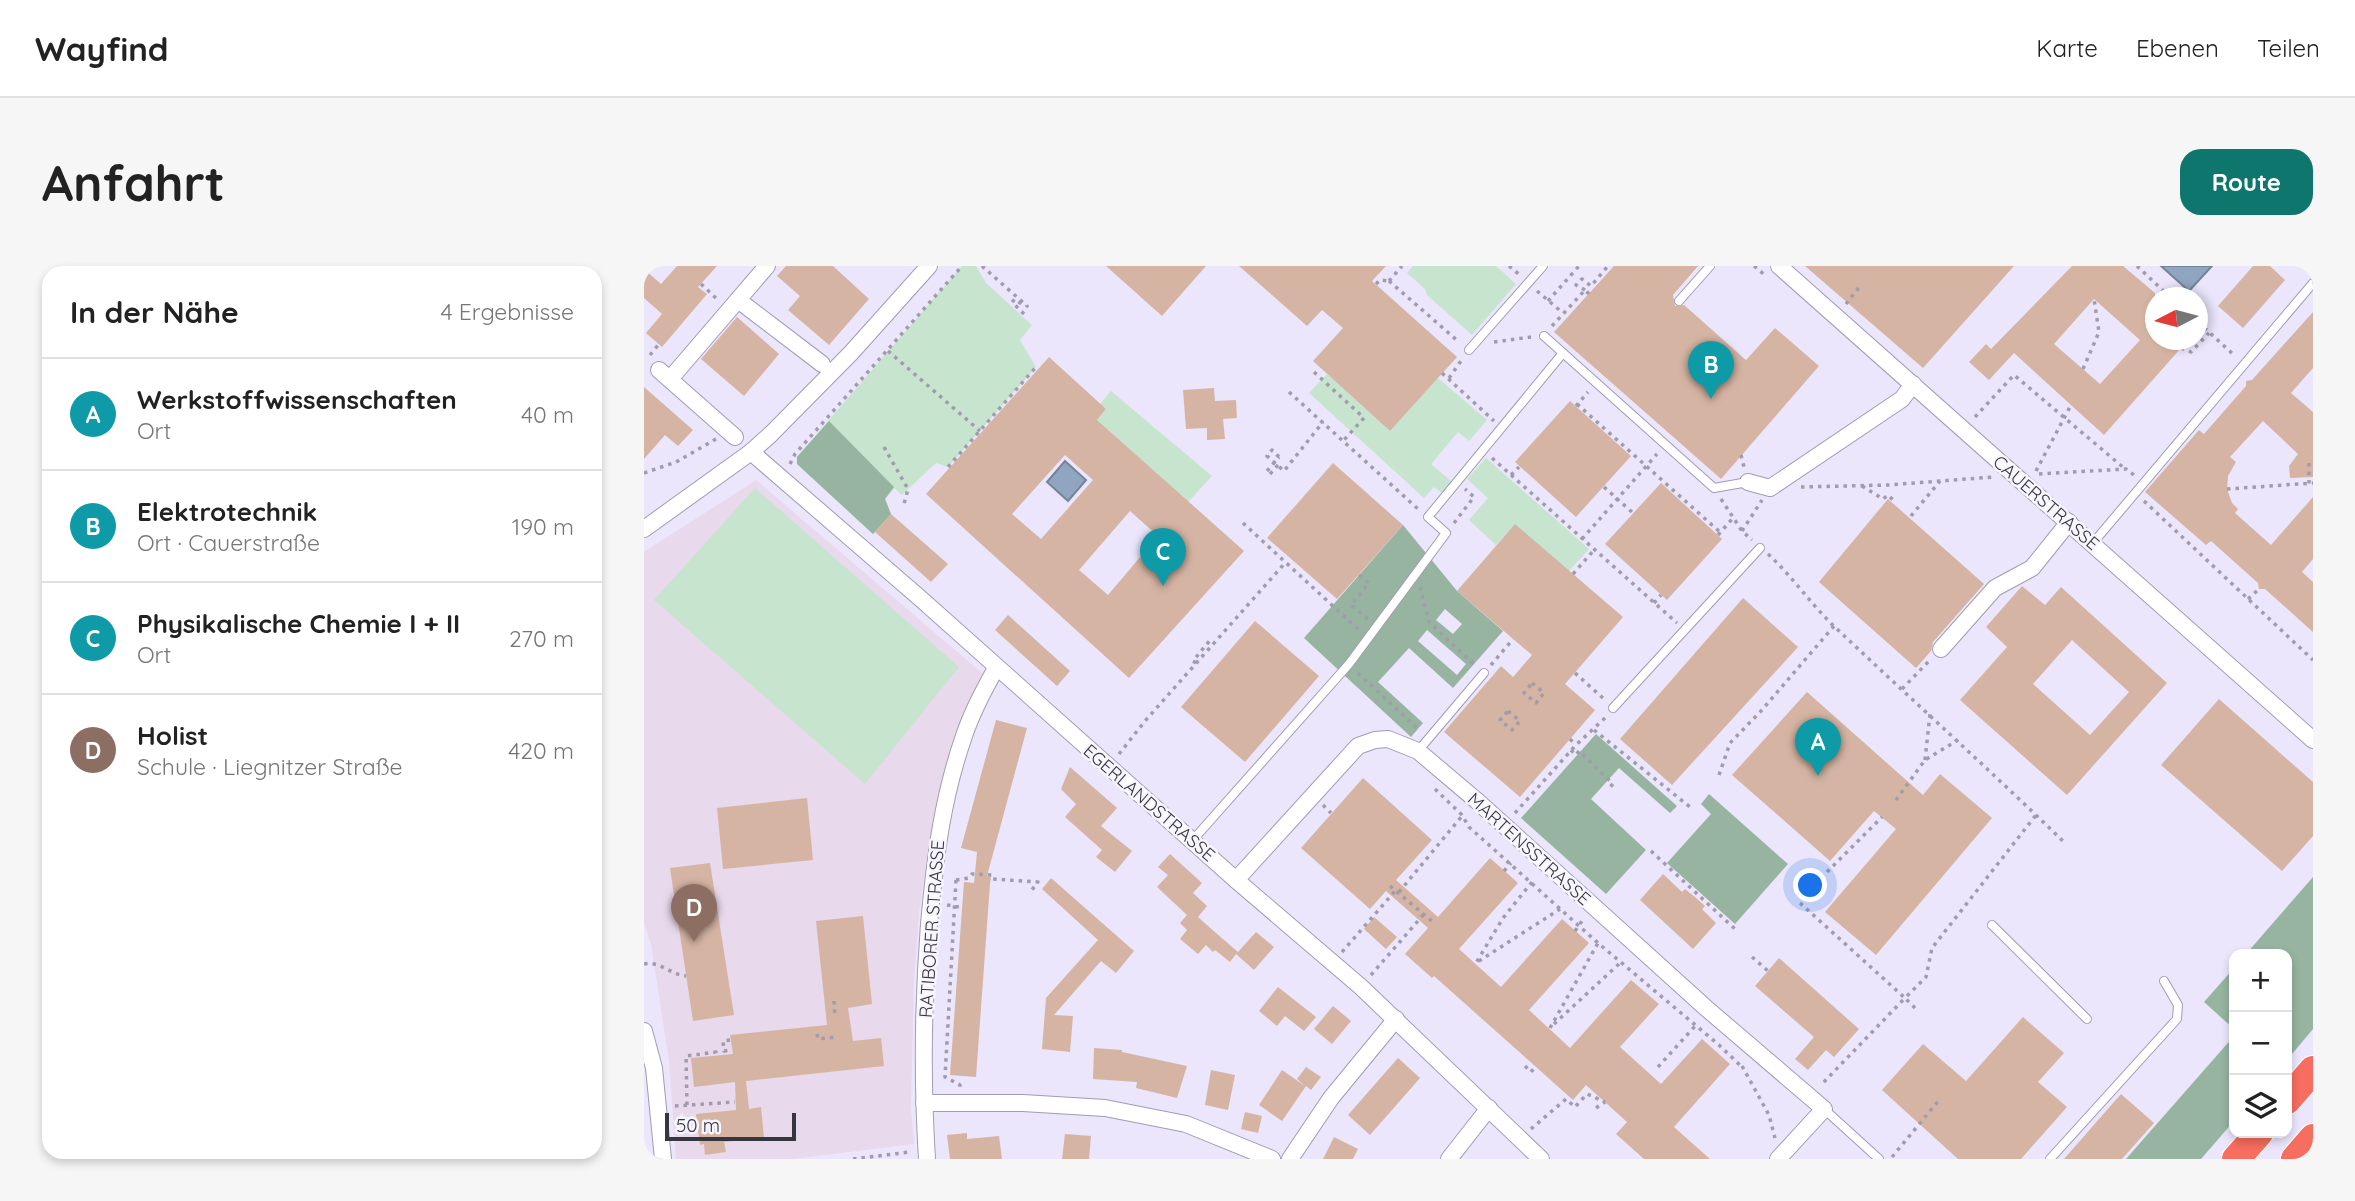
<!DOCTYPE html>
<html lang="de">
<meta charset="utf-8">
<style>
body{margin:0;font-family:Quicksand,sans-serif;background:#f6f6f6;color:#222}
.controls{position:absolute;right:21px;bottom:21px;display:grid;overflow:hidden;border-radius:14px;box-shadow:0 4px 10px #0003}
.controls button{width:63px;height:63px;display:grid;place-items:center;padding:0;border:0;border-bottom:2px solid #e0e0e0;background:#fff;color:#222;font:35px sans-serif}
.compass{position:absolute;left:1501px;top:21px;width:63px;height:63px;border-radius:50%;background:#fff;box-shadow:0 4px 10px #0003;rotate:264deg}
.scale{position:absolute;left:21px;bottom:18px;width:131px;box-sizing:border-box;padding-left:7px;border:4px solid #37353e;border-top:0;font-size:19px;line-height:24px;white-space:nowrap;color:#37353e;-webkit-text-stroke:5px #f7f5fe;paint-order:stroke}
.you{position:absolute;left:1167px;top:620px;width:24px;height:24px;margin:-18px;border:5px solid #fff;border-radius:50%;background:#1a73e8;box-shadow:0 0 0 10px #1a73e833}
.badge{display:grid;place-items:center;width:46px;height:46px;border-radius:50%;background:#0f766e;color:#fff;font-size:23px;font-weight:700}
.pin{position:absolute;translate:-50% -58px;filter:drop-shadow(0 2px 4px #0008)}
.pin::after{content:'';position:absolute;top:37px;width:24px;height:21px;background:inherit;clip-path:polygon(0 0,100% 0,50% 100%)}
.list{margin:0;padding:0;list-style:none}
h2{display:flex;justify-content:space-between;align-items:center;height:91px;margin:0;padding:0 28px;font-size:30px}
h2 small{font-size:23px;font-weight:400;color:#767676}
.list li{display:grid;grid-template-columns:46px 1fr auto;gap:21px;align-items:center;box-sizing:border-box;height:112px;padding:0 28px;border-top:2px solid #e0e0e0}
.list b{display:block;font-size:26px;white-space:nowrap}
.list p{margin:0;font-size:23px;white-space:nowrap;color:#767676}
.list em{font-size:23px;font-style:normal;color:#767676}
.icon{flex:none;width:38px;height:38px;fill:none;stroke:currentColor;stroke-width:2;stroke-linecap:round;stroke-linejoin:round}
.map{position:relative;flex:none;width:1669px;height:893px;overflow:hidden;border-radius:21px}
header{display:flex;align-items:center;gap:42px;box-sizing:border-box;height:98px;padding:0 35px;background:#fff;border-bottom:2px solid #e0e0e0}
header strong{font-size:33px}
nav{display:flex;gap:38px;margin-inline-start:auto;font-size:24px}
.intro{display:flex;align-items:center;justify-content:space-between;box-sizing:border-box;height:168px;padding:0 42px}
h1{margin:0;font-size:49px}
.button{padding:18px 32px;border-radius:21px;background:#0f766e;color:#fff;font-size:24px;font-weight:700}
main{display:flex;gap:42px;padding:0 42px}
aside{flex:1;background:#fff;border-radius:21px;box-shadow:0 4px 10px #0003}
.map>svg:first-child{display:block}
</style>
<header>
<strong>Wayfind</strong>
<nav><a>Karte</a><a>Ebenen</a><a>Teilen</a></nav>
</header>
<div class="intro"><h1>Anfahrt</h1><a class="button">Route</a></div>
<main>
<aside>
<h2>In der Nähe<small>4 Ergebnisse</small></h2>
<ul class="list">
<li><span class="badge" style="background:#0f9aa8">A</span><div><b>Werkstoffwissenschaften</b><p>Ort</p></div><em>40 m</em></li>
<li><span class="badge" style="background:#0f9aa8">B</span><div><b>Elektrotechnik</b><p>Ort · Cauerstraße</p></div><em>190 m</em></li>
<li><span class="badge" style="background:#0f9aa8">C</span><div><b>Physikalische Chemie I + II</b><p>Ort</p></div><em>270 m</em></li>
<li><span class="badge" style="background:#8d6e63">D</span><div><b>Holist</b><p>Schule · Liegnitzer Straße</p></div><em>420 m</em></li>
</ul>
</aside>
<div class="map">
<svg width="1669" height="893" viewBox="0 0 1669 893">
<rect width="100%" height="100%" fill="#ebe6fc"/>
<!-- education -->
<polygon fill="#e9d9ec" points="112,214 338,407 298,521 285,577 275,647 270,713 267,843 270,878 149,893 32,893 25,795 7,678 0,657 0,286"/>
<!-- green -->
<g fill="#c7e4cf">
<polygon points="318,0 332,0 342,17 388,59 376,74 392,101 304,201 292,197 258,229 250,222 241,233 247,248 229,268 153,198 153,191"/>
<polygon points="769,0 852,0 872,18 828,69 783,29 781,23 763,7"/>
<polygon points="683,108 746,165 794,112 843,154 825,175 814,166 787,198 808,216 798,227 790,221 780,232 665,127"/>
<polygon points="467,125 568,210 544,236 453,154 462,143 456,138"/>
<polygon points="842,192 945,283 924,306 871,259 852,279 825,254 844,232 823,213"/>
<polygon points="111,222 315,401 221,518 10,334"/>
</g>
<!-- forest -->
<g fill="#96b49f" fill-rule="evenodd">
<polygon points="185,155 250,221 241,233 247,248 229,268 153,198 153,191"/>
<path d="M759,259L813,325L859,365L809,422L765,382L734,416L779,457L767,471L660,372ZM801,343L818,358L809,368L792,354ZM783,364L822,398L813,409L774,375Z"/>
<polygon points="952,468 1033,540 1026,547 975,502 947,533 1002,584 962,628 877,552"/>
<polygon points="1065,528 1144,598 1091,658 1023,597 1067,548 1057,538"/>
<polygon points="1669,611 1669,763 1643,794 1643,688 1602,688"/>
<polygon points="1590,702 1590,763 1560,736"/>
<polygon points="1590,770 1590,855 1557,893 1482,893"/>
</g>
<!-- water -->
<g fill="#90a6c0" stroke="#758499" stroke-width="2">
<polygon points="1517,0 1568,0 1545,25"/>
<polygon points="421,195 442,214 424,235 403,216"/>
</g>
<!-- building -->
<g fill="#d5b4a3" fill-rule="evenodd">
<polygon points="33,0 73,0 54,21 63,28 18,81 2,67 18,48 0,32 0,3 17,18"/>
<polygon points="142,0 189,0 225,33 185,79 144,44 156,30 133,10"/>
<polygon points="462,0 562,0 518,50"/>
<polygon points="595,0 742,0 728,15 813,91 746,165 669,95 699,62 678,44 663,60"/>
<polygon points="970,0 1054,0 1029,29 1031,40 1040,39 1102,94 1131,62 1175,100 1077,213 910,66"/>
<polygon points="1161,0 1370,0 1279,102"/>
<path d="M1428,0H1479L1511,27V74H1544L1460,169L1370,87L1345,114L1325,96L1342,78L1347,83ZM1450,33L1496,74L1456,118L1410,78Z"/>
<polygon points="1609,0 1626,0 1641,14 1599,62 1574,40"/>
<polygon points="1669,46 1669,102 1647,127 1669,146 1669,211 1646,212 1645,200 1654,188 1619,155 1586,191 1592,196 1584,210 1583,223 1588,237 1594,243 1591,247 1627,279 1669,231 1669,293 1658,306 1669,316 1669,366 1621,323 1615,323 1614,317 1567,275 1562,279 1501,226 1555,164 1560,168 1602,120 1602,115 1608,114"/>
<polygon points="93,51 135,88 100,130 57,93"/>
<path d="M405,91L462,143L453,154L600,285L485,412L282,228ZM421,189L449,214L397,273L368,248ZM486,245L514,270L464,329L435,304Z"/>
<polygon points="0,121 49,164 34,180 21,169 0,193"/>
<polygon points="570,122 571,135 592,134 593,152 579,153 581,173 563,174 563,162 542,163 539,124"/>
<polygon points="926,135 987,190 932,251 871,196"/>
<polygon points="689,197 759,259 693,333 623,272"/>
<polygon points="1017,217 1078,273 1023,334 961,278"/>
<polygon points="1244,233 1340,318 1289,376 1287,385 1272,402 1175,316"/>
<polygon points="247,248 304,298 287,316 231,266"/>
<polygon points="871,258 979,351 921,418 951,444 876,531 800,466 857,400 869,411 888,389 813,325"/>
<path d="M1378,320L1401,339L1417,321L1523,417L1423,529L1316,434L1363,381L1342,361ZM1428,374L1485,426L1446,469L1389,418Z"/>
<polygon points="1099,332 1154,381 1028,519 976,473"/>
<polygon points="364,349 426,405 413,420 351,364"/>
<polygon points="611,355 675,410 601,496 537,441"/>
<polygon points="1163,426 1279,529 1296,508 1348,552 1232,689 1181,646 1252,563 1230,545 1186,595 1088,509"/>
<polygon points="1575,433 1669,516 1669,570 1638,605 1517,499"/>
<polygon points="352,454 383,462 343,610 347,611 346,618 332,811 306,809 320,616 330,617 333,586 317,582"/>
<polygon points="426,501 473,542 457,560 488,585 471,606 452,591 458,584 421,551 432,538 417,523"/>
<polygon points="719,512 788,574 752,614 794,651 846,592 874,617 815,683 857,721 918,653 945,677 885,744 926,782 987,714 1015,738 976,781 1017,818 1058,773 1086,798 1030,861 1066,893 1000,893 972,868 983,856 942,819 929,834 790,710 788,712 761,688 784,662 742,625 726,643 657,582"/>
<polygon points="163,532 169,594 79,603 73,542"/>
<polygon points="526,588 558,617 549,627 563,640 554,651 572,667 594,686 612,666 630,681 610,704 592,688 586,696 571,684 569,686 562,679 554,688 536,673 543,664 536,657 543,649 513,621 524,609 514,601"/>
<polygon points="66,597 90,749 49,755 26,602"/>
<polygon points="1019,608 1038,626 1041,623 1051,631 1061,640 1058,643 1072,657 1049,683 996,634"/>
<polygon points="407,612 490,685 472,707 457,695 410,749 429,750 426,786 398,783 402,732 454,674 398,623"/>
<polygon points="219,650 228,738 204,742 209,775 237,772 240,800 102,815 105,843 117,841 120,872 80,876 82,886 61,889 60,878 56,879 52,848 92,844 91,816 50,821 47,792 89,788 86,769 183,759 172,655"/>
<polygon points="730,651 753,671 742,683 720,663"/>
<polygon points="1135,692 1215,763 1190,791 1182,784 1164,804 1151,793 1170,771 1111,720"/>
<polygon points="634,721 672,751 660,765 641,750 633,760 615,745"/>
<polygon points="689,740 707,755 688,778 670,763"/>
<polygon points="1379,751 1420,787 1394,816 1423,841 1377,893 1314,893 1238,824 1279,778 1322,815"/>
<polygon points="450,782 478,784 478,786 543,800 533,832 492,822 493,816 449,813"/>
<polygon points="754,792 776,812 726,869 704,849"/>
<polygon points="662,801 677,811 667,824 662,820 638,855 615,839 638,804 661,820 653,813"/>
<polygon points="567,804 591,809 584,844 561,839"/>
<polygon points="1477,828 1510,857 1478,893 1420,893"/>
<polygon points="601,846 618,850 614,867 597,863"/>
<polygon points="323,867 323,873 355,870 358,893 306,893 303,869"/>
<polygon points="421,868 447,870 445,893 418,893"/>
<polygon points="690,871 714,883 709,893 679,893"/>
</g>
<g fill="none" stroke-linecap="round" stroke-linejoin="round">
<!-- lane casing -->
<g stroke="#a19cb1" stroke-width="10">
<g id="lane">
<polyline points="1035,35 1066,0"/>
<polyline points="900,70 1070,222 1104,216"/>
<polyline points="825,84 899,0"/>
<polyline points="1449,277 1669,17"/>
<polyline points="969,442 1116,282"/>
<polyline points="774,485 840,407"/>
<polyline points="548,575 705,398 802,267 784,251 919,87"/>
<polyline points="1348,659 1443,753"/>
<polyline points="1180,843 1235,893"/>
<polyline points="1406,893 1533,753 1534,739 1520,715"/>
</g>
</g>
<!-- street casing -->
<g stroke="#a19cb1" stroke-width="18">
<g id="street">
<polyline points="1135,0 1669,474"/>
<polyline points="94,34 178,98"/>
<polyline points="15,104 91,171"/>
<polyline points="26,113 123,0"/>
<polyline points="107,186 277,333 592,614 717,721 897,893"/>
<polyline points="1104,216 1126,222 1258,133 1269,118"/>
<polyline points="0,263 107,186 127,168 207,87 285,0"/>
<polyline points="1297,383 1351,322 1388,302 1425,256"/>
<polyline points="592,614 714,480 731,474 744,473 774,485 832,534 1062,742 1180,843 1134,893"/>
<polyline points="0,765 10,802 19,893"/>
<polyline points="280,837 379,837 461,842 542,858 628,893"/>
<path d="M283,893C278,815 279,736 285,658C291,592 298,533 320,470C328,446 340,424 352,402"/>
<polyline points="646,893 687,832 752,753"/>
<polyline points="805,893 845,842"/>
</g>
</g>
<!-- highway casing -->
<g stroke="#fff" stroke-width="30">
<g id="highway">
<polyline points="1643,834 1669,804"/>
<polyline points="1592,893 1615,867"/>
<polyline points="1651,893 1669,872"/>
</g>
</g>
<!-- path -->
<g stroke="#a09cac" stroke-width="3.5" stroke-dasharray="3.5 5" stroke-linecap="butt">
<polyline points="338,0 383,40 382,41"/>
<polyline points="865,0 877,10"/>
<polyline points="1110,0 1122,10"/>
<polyline points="1493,0 1527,32"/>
<polyline points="745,15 815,76"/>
<polyline points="745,15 758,0"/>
<polyline points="57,18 74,34"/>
<polyline points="732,18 736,14 745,15"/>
<polyline points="941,24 932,19 938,13 947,20 964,0"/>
<polyline points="893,25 919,47"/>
<polyline points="904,35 935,0"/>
<polyline points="1202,38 1216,20"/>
<polyline points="380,48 368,36 371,33 380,40"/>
<polyline points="1554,56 1591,90"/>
<polyline points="908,60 941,24 945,28"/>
<polyline points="850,76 887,71"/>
<polyline points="1537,82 1547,86 1565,67"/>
<polyline points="244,85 336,165"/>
<polyline points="6,89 15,78"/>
<polyline points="1439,103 1455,66 1450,33"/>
<polyline points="670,106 720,152 699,175"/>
<polyline points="798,107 850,155"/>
<polyline points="805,112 819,92"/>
<polyline points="645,126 774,243"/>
<polyline points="933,138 1077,267"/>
<polyline points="932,140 944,126"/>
<polyline points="1331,151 1370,109 1480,202"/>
<polyline points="240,181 264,223 260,238"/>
<polyline points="1097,189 1100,201"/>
<polyline points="635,191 628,184 623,190 640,205 679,156"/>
<polyline points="848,192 1033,357"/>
<polyline points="1665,197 1665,218"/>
<polyline points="146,198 151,188 318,0"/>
<polyline points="304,201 392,101"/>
<polyline points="1392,205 1427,139"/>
<polyline points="0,207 32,196 72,173"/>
<polyline points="626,208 634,199"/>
<polyline points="1395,208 1482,203 1490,209"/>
<polyline points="867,209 875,201"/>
<polyline points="1218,220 1239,233 1244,229 1251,236"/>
<polyline points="960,221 989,247"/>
<polyline points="1157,221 1244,219 1349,211"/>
<polyline points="1583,223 1669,217"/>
<polyline points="1077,233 1098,265 1108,274"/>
<polyline points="1500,235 1669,394"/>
<polyline points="1267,250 1296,215"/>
<polyline points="599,257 716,365"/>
<polyline points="810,257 830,231 821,223"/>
<polyline points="1098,265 1118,234"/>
<polyline points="1074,269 1089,252"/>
<polyline points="938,273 1013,188"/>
<path d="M1124,288C1149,311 1168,340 1193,363C1269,435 1347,505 1422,578"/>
<polyline points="929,308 950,284"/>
<polyline points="715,309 725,317 707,339 724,353"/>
<polyline points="776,321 785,356 832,400"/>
<polyline points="1604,333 1615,323"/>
<polyline points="1010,337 1017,329"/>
<polyline points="552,397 549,395 567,373"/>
<polyline points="847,399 869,373"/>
<polyline points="714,407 775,464"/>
<polyline points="931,407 960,433"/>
<polygon points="888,417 900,427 892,437 880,427"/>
<polyline points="1258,423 1286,394"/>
<polygon points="864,445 876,455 868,464 856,454"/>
<polyline points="950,464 1046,541"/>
<polyline points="926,473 932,479"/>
<polyline points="927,484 932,489 935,485 969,518 963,524"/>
<polyline points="475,488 501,455 641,297"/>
<polyline points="1281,494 1286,448"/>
<polyline points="1075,509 1086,477 1117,445 1190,360"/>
<polyline points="791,523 818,549 825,561 954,677 1075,779 1099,802"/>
<polyline points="1252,534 1281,494 1314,474"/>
<polyline points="679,539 687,547"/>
<polyline points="871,547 932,479 962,451"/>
<polyline points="1007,585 1091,663"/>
<polyline points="860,605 867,597"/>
<polyline points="1183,606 1238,551"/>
<polyline points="312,614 301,811 316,819 316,821"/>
<polyline points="312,614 325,612 328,608 348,609 349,613 394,616 387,625"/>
<polyline points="888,616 859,652 832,697 916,643"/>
<polyline points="746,620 789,656"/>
<polyline points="755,626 818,550"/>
<polyline points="1156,637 1261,732 1177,819"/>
<polyline points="303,639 315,641"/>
<polyline points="931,665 940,652"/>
<polyline points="698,686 752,624"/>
<polyline points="1108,691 1124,705"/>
<path d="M0,698C17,695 27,709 42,710"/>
<polyline points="727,709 780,648"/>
<polyline points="190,735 191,751"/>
<polyline points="1271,742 1261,732 1282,711 1288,682 1392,549"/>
<polyline points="910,758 976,697"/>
<polyline points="906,762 954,677"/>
<polyline points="173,768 174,773 192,771"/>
<polyline points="86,774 79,775 80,785 88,784"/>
<polyline points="881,800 887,806 892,800"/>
<polyline points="1098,800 1125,849 1131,872"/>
<polyline points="1014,801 1052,759"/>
<polyline points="43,839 42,790 72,786 72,790"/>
<polyline points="31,840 91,836"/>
<polyline points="952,842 961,836"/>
<polyline points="887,863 922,833 931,841 943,828 961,836"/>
<polyline points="1248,891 1296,833"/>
<polyline points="209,893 266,886"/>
</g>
<!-- lane -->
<use href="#lane" stroke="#fff" stroke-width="8"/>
<!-- street -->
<use href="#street" stroke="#fff" stroke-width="16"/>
<!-- highway -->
<use href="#highway" stroke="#f76d5f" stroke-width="28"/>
<!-- path-bridge -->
<polyline stroke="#a09cac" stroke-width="3.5" stroke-dasharray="3.5 5" stroke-linecap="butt" points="623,205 635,191"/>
</g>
<g text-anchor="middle" stroke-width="5" stroke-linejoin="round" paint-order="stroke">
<!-- street labels -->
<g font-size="18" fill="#37353e" stroke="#f7f5fe">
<text transform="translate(1402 237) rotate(41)" y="6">CAUERSTRASSE</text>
<text transform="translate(505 537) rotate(41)" y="6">EGERLANDSTRASSE</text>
<text transform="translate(885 583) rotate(42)" y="6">MARTENSSTRASSE</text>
<text transform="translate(288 663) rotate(-86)" y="6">RATIBORER STRASSE</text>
</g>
</g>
</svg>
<div class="controls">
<button>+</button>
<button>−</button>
<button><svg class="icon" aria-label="layers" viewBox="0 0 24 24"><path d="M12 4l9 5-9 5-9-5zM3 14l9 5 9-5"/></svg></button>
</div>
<svg class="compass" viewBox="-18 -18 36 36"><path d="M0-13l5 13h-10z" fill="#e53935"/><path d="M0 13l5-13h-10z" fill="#767676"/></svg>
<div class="scale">50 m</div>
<div class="you"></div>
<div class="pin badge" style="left:1174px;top:510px;background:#0f9aa8">A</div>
<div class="pin badge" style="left:1067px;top:133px;background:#0f9aa8">B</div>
<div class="pin badge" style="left:519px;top:320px;background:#0f9aa8">C</div>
<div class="pin badge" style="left:50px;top:676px;background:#8d6e63">D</div>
</div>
</main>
